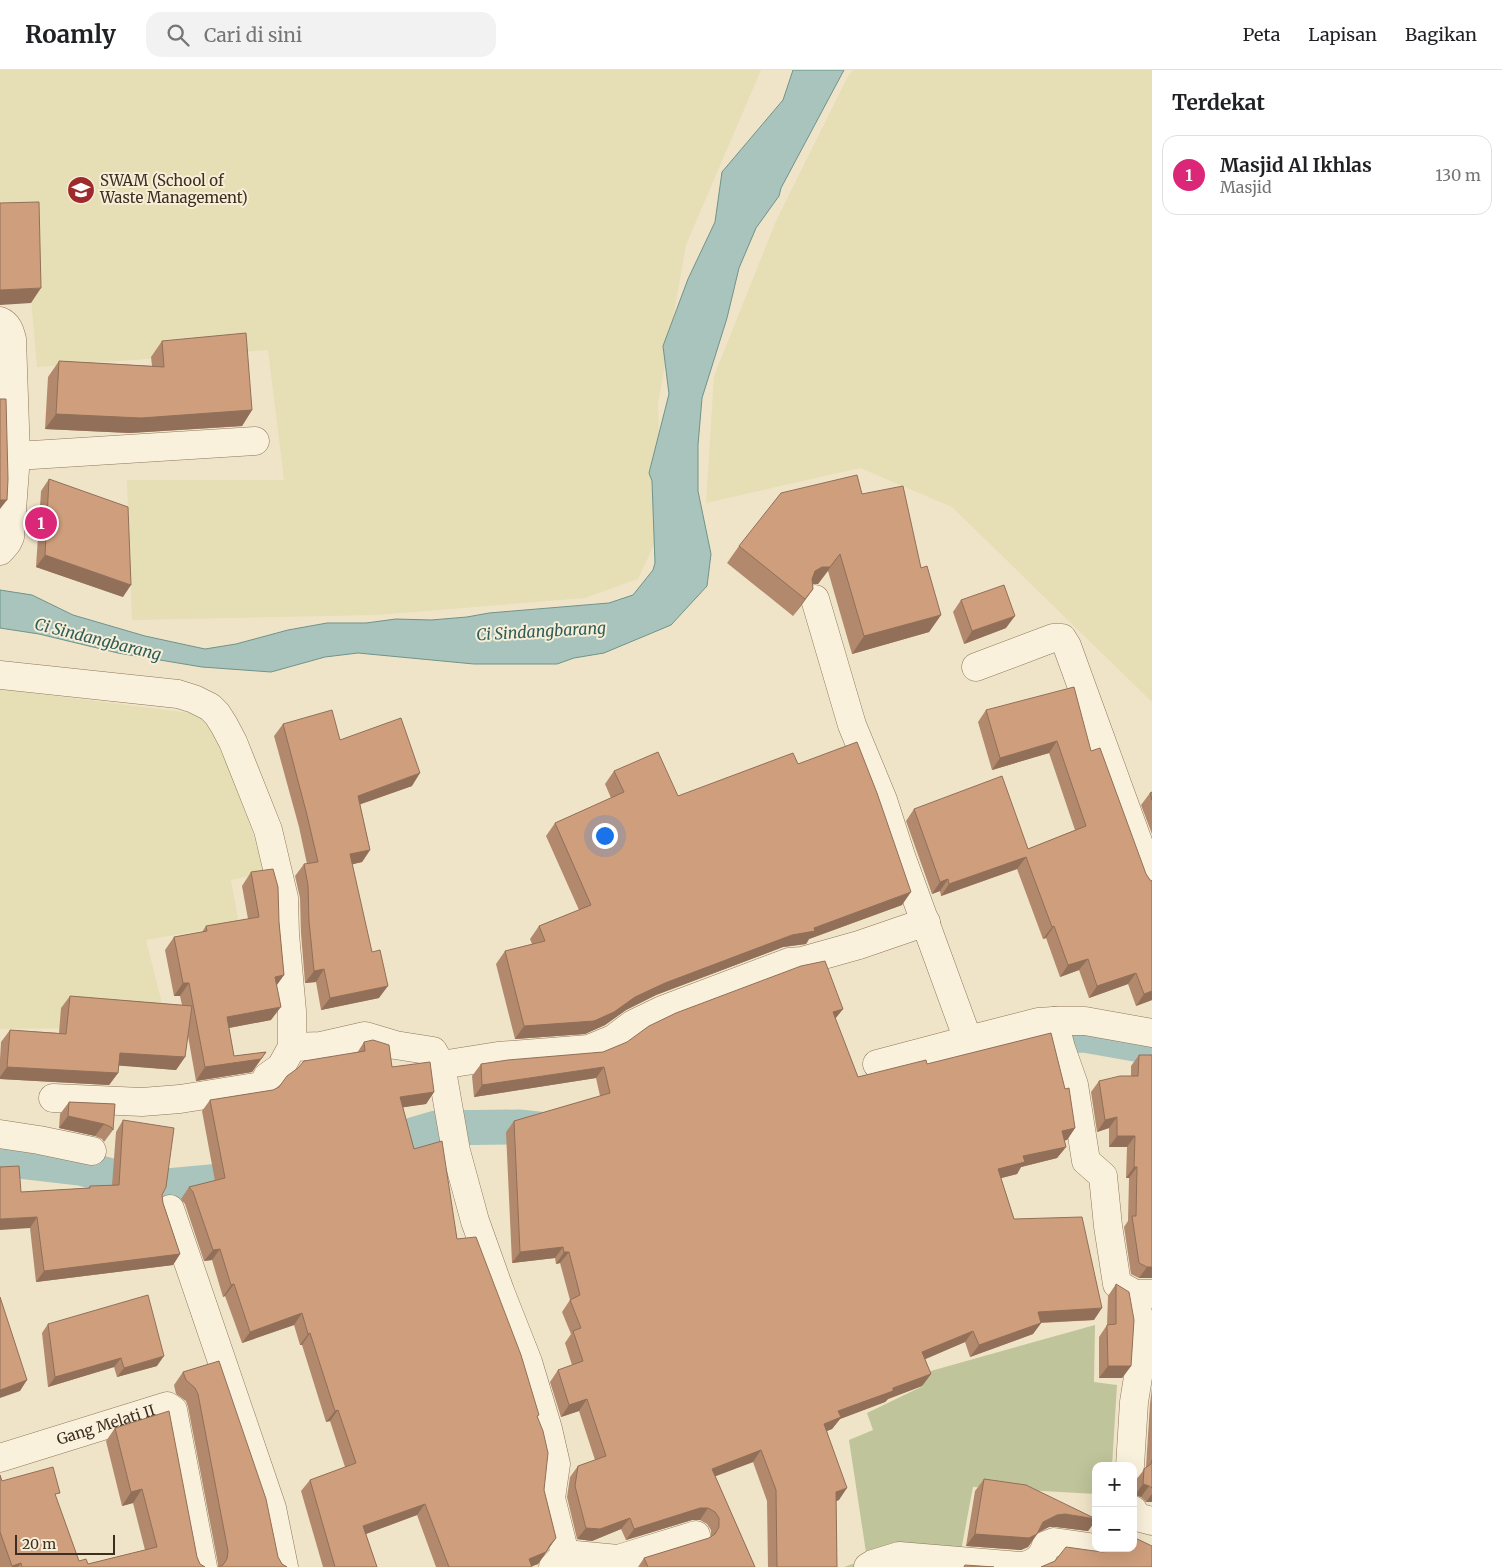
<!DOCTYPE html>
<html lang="id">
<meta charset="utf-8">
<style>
body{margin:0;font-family:Merriweather,serif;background:#f2f2f2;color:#202124}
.controls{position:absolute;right:15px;bottom:15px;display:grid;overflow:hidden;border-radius:10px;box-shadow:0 5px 20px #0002}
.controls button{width:45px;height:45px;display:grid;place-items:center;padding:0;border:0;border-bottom:1px solid #e0e0e0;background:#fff;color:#202124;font:25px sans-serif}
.scale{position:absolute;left:15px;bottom:12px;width:100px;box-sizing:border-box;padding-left:5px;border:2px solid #3d2e20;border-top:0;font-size:14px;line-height:18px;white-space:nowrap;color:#3d2e20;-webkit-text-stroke:4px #f7eed8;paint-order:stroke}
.you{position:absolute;left:604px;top:765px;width:18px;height:18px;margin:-12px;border:4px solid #fff;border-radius:50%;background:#1a73e8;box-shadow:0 0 0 8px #1a73e833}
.badge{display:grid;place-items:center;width:32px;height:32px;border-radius:50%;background:#db2777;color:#fff;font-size:16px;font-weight:700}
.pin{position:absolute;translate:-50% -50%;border:2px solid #fff;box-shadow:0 1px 5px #0006}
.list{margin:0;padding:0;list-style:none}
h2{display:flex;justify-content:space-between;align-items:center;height:65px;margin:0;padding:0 20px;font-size:21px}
h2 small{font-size:16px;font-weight:400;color:#757577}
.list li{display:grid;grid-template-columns:32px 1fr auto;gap:15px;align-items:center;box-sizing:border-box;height:80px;margin:0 10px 10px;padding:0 10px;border:1px solid #e0e0e0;border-radius:15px}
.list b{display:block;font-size:19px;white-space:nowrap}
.list p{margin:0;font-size:16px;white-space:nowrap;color:#757577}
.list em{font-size:16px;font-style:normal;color:#757577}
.icon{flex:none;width:28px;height:28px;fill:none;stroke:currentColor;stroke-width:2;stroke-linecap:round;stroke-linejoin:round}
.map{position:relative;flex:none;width:1152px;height:1497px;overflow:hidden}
header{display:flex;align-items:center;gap:30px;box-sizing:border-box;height:70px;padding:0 25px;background:#fff;border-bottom:1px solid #e0e0e0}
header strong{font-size:24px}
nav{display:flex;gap:28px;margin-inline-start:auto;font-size:18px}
.search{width:350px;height:45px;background:#f2f2f2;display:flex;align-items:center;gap:12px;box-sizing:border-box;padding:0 18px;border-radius:15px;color:#757577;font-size:19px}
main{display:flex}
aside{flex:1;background:#fff}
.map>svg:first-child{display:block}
</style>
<header>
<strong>Roamly</strong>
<div class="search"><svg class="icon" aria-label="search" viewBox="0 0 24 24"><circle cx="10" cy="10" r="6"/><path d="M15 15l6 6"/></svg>Cari di sini</div>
<nav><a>Peta</a><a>Lapisan</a><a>Bagikan</a></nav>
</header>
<main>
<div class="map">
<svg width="1152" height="1497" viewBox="0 0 1152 1497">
<rect width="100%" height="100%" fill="#f0e4c8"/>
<!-- farmland -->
<g fill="#e6deb5">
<polygon points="0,0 761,0 686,175 658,334 662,458 638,509 585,528 377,545 132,550 127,410 284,410 268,280 37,297 25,161 0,157"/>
<polygon points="853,0 1152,0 1152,632 952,437 860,398 706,433 714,306 776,151 848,6"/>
<polygon points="0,619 190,643 205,647 227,679 265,803 231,810 239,854 146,870 168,957 0,959"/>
</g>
<!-- cemetery -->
<polygon fill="#bfc49a" points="1095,1255 1094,1312 1117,1315 1112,1396 1096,1396 1096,1424 973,1417 958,1497 844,1497 867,1489 849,1370 873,1360 867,1343 923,1316 920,1304"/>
<!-- water -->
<polygon fill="#a9c4bc" stroke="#6f938a" points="793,0 844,0 781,118 779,126 756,158 739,198 727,248 702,328 698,375 698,421 711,484 707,516 671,555 604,583 574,588 557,594 474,594 358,583 325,587 271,602 202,597 118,583 39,564 0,558 0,520 32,525 73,545 145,566 205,579 236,574 288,560 327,553 366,553 396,549 431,550 467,547 489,543 609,533 633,525 653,500 655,493 652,411 649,403 669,324 663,276 688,209 715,152 722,102 783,30"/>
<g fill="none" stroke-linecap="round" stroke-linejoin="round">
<!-- canal -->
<g stroke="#a9c4bc" stroke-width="35">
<polyline points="1024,972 1051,967 1084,965 1152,977"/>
<polyline points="364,1079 436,1058 519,1057 556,1061"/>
<polyline points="0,1089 80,1098 156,1117 221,1111 258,1104"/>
</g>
<!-- minor casing -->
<g stroke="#8d765c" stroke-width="29">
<g id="minor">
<path d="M0,251C8,254 10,262 12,269L16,386L10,467L7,473L0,481"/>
<polyline points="16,386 255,371"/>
<polyline points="815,529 852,655 883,730 901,786 968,970 1038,952 1054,951 1085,951 1152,963"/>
<polyline points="976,597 1053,568 1062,568 1067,576 1152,810"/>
<polyline points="0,605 178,624 194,629 210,637 217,644 224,655 233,672 268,760 284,828 285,864 292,941 292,977 281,997 267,1007 262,1016 180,1029 142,1032 53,1028"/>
<polyline points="1054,951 1061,978 1074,1015 1086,1091 1103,1106 1108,1156 1117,1214 1135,1224 1152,1224"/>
<polyline points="292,977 321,976 365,966 395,975 433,981 441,995 456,1081 475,1151 500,1221 528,1292 548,1359 556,1394 551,1428 565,1484 553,1497"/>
<polyline points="877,994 968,970"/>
<polyline points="441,995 498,986 589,979 613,969 633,954 662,940 789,892 802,891 859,875 926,852"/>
<polyline points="0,1064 39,1070 92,1081"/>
<polyline points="170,1139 272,1438 284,1497"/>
<path id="s1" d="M0,1388L167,1336L173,1340L203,1497"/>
<polyline points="1130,1396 1134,1332 1139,1301 1141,1261 1135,1224"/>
<polyline points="1133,1440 1137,1447 1152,1451"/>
<polyline points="565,1484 618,1489 696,1465"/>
<path d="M868,1497L873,1494L899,1486L1022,1496C1034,1494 1043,1488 1046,1475L1054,1472L1096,1478"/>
</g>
</g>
<!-- minor -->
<use href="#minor" stroke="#faf1dc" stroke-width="28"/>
</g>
<!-- wall -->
<g fill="#b2896c">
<polygon points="162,271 252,340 242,356 130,363 45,359 48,307 59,291 152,296 151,287"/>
<polygon points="49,409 123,527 36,497 41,421"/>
<polygon points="862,424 921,498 941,545 929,562 852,584 828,501 818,514 812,514 813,519 793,546 727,493 739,476"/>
<polygon points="961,530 1006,558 964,574 953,542"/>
<polygon points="986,640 1091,681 1146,804 1150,810 1152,811 1152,930 1136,936 1128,914 1089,928 1079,900 1060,907 1046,868 1043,869 1017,799 941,826 940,821 932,824 906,751 914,739 1028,779 1075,760 1049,683 992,700 978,652"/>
<polygon points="283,654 340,670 412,716 360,734 370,780 362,792 352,794 379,928 321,940 316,912 305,913 301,863 300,828 295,806 304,794 307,794 299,757 274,666"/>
<polygon points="798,694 902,835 809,869 806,874 783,877 656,925 626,940 605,955 585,964 515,969 496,894 505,881 532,874 530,869 539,856 579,840 546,766 555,753 611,728 605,714 614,701 678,726"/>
<polygon points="1152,722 1152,764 1141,735 1150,723"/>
<polygon points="251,802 279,852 284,905 276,916 271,950 229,958 234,986 266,982 252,1002 196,1011 188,966 185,987 176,1000 118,995 118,1003 109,1015 0,1009 0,989 1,972 10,960 59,963 61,938 70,926 182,935 180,926 174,926 165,880 174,867 202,862 206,856 248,849 242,816"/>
<polygon points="843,939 835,949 858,1007 927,994 1075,1058 1067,1070 1064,1070 1066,1077 1057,1088 1021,1097 1017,1104 1001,1108 1014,1149 1094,1250 1041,1253 1033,1264 970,1287 965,1272 925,1289 931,1304 922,1316 888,1329 885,1332 840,1349 832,1359 827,1361 839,1430 836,1431 837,1497 768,1497 767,1431 753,1392 715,1406 755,1497 638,1497 644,1488 709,1468 711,1467 711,1460 707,1454 700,1450 692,1450 626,1470 621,1459 592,1471 577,1469 567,1427 570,1407 578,1396 595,1390 579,1341 561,1347 550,1312 558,1300 572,1295 565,1273 571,1264 562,1242 570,1230 560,1193 556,1194 555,1188 512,1193 506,1062 514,1051 600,1026 596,1008 474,1027 472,1006 481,994 603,982"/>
<polygon points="364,972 392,997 434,1022 426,1034 403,1037 414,1079 457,1169 538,1348 544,1420 556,1468 538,1494 532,1496 532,1497 436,1497 417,1445 366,1464 377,1497 323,1497 301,1421 310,1410 345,1397 330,1351 326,1352 302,1275 300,1275 294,1255 242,1273 225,1226 223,1227 212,1190 204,1191 185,1134 181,1129 189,1117 215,1111 202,1041 210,1030 273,1020 357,983"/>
<polygon points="1139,985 1152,1208 1139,1208 1131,1204 1124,1157 1128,1151 1129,1108 1126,1108 1127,1077 1109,1077 1109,1058 1097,1062 1091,1022 1099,1011 1131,1006 1131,996"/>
<polygon points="69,1032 115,1034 113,1060 104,1072 102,1069 95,1066 59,1058 60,1044"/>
<polygon points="123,1050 162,1125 163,1133 180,1184 173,1195 36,1212 30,1158 21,1122 88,1118 90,1116 112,1115 116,1062"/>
<polygon points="1116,1214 1131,1296 1122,1308 1099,1308 1099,1267 1107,1255 1108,1226"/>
<polygon points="48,1254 157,1296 117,1307 114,1297 48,1317 42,1263"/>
<polygon points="219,1291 278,1487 282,1494 287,1497 218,1497 218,1494 188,1337 186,1331 176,1324 174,1315 183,1302"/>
<polygon points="1152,1318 1152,1432 1146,1432 1141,1427 1135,1425 1136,1410 1146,1397 1150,1334"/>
<polygon points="115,1358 197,1487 200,1494 205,1497 0,1497 0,1405 2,1411 56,1428 79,1491 88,1494 145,1480 133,1433 122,1436 106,1371"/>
<polygon points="984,1409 1096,1449 1096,1450 1088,1461 1056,1457 1049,1457 1038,1463 1028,1477 1021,1480 966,1476 975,1421"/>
</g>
<!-- shaded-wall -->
<g fill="#916f58">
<polygon points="41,218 31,233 0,235 0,220"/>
<polygon points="252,340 242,356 130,363 45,359 56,344"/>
<polygon points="0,430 7,430 0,439"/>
<polygon points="840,484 818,514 810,514 803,519 815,501"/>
<polygon points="45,485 131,515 123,527 36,497"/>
<polygon points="813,519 801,536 793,546 805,529"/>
<polygon points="941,545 929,562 852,584 864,566"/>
<polygon points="1015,546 1006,558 964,574 972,561"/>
<polygon points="1057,671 1049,683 992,700 1000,688"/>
<polygon points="420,703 412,716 350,738 358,726"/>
<polygon points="370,780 362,792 342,797 350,784"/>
<polygon points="1026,787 1017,799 941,826 949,814"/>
<polygon points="948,809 940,821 932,824 940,812"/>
<polygon points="911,822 902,835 809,869 806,874 783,877 656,925 626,940 605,955 585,964 515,969 524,956 635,927 665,913 792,865 814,858"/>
<polygon points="1054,856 1046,868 1043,869 1052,857"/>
<polygon points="1088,889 1079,900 1060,907 1068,895"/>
<polygon points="324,899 316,912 305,913 314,901"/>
<polygon points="1136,903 1128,914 1089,928 1097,916"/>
<polygon points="284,905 274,919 275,907"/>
<polygon points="183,913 189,913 180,926 174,926"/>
<polygon points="388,916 379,928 321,940 330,928"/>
<polygon points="1152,921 1152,930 1136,936 1144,924"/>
<polygon points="281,937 271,950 218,960 227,947"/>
<polygon points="843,939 834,950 833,942"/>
<polygon points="266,982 252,1002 196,1011 205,997"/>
<polygon points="120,983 185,987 176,1000 111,995"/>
<polygon points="7,997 118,1003 109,1015 0,1009 0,1007"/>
<polygon points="604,997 596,1008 474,1027 482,1015"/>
<polygon points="434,1022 426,1034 392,1039 400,1027"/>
<polygon points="68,1046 104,1054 95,1066 59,1058"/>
<polygon points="1117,1047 1109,1058 1097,1062 1105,1050"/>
<polygon points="1075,1058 1067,1070 1054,1073 1062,1061"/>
<polygon points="1117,1066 1135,1066 1127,1077 1109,1077"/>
<polygon points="1066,1077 1057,1088 1021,1097 1017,1104 990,1111 998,1099 1023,1086"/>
<polygon points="1134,1097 1137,1097 1129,1108 1126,1108"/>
<polygon points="37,1147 30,1158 0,1160 0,1149"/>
<polygon points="563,1177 555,1188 512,1193 520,1182"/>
<polygon points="220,1179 212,1190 204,1191 213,1180"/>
<polygon points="564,1182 569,1182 560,1193 556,1194"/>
<polygon points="180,1184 173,1195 36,1212 44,1201"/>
<polygon points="1147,1197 1152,1197 1152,1208 1139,1208"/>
<polygon points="234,1214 225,1226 223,1227 231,1215"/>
<polygon points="1102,1238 1094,1250 1029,1253 1038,1242"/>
<polygon points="302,1243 294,1255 242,1273 250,1262"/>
<polygon points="1041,1253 1033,1264 970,1287 979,1275"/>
<polygon points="973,1261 965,1272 914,1294 922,1282"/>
<polygon points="310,1263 302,1275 300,1275 308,1264"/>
<polygon points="164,1286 157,1296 117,1307 124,1298"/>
<polygon points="121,1288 114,1297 48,1317 55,1307"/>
<polygon points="1108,1296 1131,1296 1122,1308 1099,1308"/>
<polygon points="931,1304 922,1316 888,1329 885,1332 840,1349 832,1359 816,1365 824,1354 838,1341 893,1318"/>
<polygon points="27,1310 20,1321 0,1328 0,1320"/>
<polygon points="587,1329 579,1341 561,1347 569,1335"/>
<polygon points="338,1340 330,1351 326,1352 335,1341"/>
<polygon points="761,1380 753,1392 703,1411 712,1399"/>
<polygon points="1143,1414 1149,1416 1141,1427 1135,1425"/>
<polygon points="847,1418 839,1430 828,1434 836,1422"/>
<polygon points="142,1419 133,1433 122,1436 131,1422"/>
<polygon points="1152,1424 1152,1432 1146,1432"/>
<polygon points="425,1434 417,1445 355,1468 363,1456"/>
<polygon points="700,1438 708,1438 700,1450 692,1450 626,1470 634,1459"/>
<polygon points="1065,1444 1096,1449 1096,1450 1088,1461 1056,1457 1049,1457 1035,1464 1043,1452 1057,1445"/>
<polygon points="630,1448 621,1459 592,1471 577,1469 586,1458"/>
<polygon points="975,1464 1037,1464 1028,1477 1021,1480 966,1476"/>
<polygon points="556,1468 538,1494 530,1497 529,1489 550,1475"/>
<polygon points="21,1493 18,1497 12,1497 12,1496"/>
</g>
<!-- building -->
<g fill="#cf9f7d" stroke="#916f58">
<polygon points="39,132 41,218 0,220 0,133"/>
<polygon points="246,263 252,340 141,348 56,344 59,291 164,297 162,271"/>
<polygon points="0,329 6,329 8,409 7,430 0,430"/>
<polygon points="857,405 862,424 903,416 921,498 927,496 941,545 864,566 840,484 830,497 822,497 815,501 812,509 813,519 805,529 739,476 781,423"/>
<polygon points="49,409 128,437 131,515 45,485"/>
<polygon points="1004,515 1015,546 972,561 961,530"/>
<polygon points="1074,617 1091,681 1100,678 1146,804 1150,810 1152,811 1152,921 1144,924 1136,903 1097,916 1088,889 1068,895 1054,856 1052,857 1026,787 949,814 948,809 940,812 914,739 1002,706 1028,779 1086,756 1057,671 1000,688 986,640"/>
<polygon points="332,640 340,670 401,648 420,703 358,726 370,780 350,784 372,882 380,880 388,916 330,928 324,899 314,901 309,851 308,815 304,794 318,792 307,745 283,654"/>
<polygon points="857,672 877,723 911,822 814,858 815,861 792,865 665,913 635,927 614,942 594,951 524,956 505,881 545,871 539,856 591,835 555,753 624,722 614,701 658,682 678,726 793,683 798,694"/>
<polygon points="1152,722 1152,730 1150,723"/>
<polygon points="273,799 278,817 279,852 284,905 275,907 281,937 227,947 234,986 266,982 261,989 205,997 189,913 183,913 174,867 207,861 206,856 259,847 251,802"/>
<polygon points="825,891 843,939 833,942 858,1007 926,990 927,994 1051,963 1065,1019 1069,1018 1075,1058 1062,1061 1066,1077 1023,1086 1025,1092 998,1099 1014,1149 1082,1147 1102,1238 1038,1242 1041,1253 979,1275 973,1261 922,1282 931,1304 893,1318 893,1321 838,1341 841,1347 824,1354 847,1418 836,1422 837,1497 777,1497 776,1420 761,1380 712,1399 755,1497 648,1497 644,1488 709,1468 715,1464 719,1457 719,1448 715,1442 708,1438 700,1438 634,1459 630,1448 600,1459 586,1458 575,1416 578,1396 606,1386 587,1329 569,1335 558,1300 583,1291 573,1261 581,1258 570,1230 580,1225 569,1182 564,1182 563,1177 520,1182 514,1051 610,1023 604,997 482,1015 481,994 508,990 603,982 627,972 649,956 676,943 801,896"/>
<polygon points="70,926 192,936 185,987 120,983 118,1003 7,997 10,960 66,964"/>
<polygon points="373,970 389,975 392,997 430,992 434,1022 400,1027 414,1079 442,1071 457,1169 476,1167 521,1285 539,1345 537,1346 543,1361 548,1383 544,1420 556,1468 550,1475 546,1482 529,1489 532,1497 449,1497 425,1434 363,1456 377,1497 335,1497 310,1410 356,1393 338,1340 335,1341 310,1263 308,1264 302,1243 250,1262 234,1214 231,1215 220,1179 213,1180 193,1122 189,1117 225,1108 210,1030 273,1020 279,1017 287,1006 298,998 304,991 365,981 364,972"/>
<polygon points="1139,985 1152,985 1152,1197 1147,1197 1139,1193 1132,1146 1136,1146 1137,1097 1134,1097 1135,1066 1117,1066 1117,1047 1105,1050 1099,1011 1120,1006 1138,1006"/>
<polygon points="69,1032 115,1034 113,1060 111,1057 104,1054 68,1046"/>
<polygon points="123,1050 174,1058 166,1117 162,1125 163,1133 180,1184 44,1201 37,1147 0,1149 0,1097 19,1096 21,1122 90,1118 90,1116 119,1115"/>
<polygon points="1116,1214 1129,1222 1134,1250 1131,1296 1108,1296 1107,1255 1116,1254"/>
<polygon points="148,1225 164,1286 124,1298 121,1288 55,1307 48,1254"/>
<polygon points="0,1227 27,1310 0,1320"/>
<polygon points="219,1291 266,1429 278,1487 282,1494 287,1497 219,1497 223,1495 227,1489 228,1481 198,1324 195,1318 186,1310 183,1302"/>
<polygon points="169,1341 197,1487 200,1494 205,1497 22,1497 21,1493 12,1496 0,1462 0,1405 2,1411 53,1397 60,1423 55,1424 79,1491 86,1489 88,1494 157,1477 142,1419 131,1422 115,1358"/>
<polygon points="1152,1390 1152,1418 1149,1416 1143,1414 1144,1399 1151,1394"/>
<polygon points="984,1409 1026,1415 1096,1449 1065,1444 1057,1445 1043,1452 1037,1464 1029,1468 975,1464"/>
<polygon points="1133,1467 1152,1476 1152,1497 1041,1497 1055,1491 1066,1477 1102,1482 1110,1481 1113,1478 1133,1478"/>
<polygon points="965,1495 994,1497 964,1497"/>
</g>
<!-- icons -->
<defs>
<g id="school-disc" transform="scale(1.4375)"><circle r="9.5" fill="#9e2a2b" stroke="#f7eed8"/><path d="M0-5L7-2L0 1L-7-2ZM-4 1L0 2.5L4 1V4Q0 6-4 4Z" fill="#fff"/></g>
</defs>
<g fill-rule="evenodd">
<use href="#school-disc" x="81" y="120"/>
</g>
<g text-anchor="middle" stroke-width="4" stroke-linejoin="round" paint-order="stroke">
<!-- poi labels -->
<g font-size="15" fill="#3d2e20" stroke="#f7eed8" text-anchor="start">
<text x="100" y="116">SWAM (School of<tspan x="100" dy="17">Waste Management)</tspan></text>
</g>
<!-- street labels -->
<g font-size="15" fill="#3d2e20" stroke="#f7eed8">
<text dy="5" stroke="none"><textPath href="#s1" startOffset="111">Gang Melati II</textPath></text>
</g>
<!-- water labels -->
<g font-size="16" font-style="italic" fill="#2f5d5a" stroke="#f7eed8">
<text transform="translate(541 561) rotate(-3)" y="6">Ci Sindangbarang</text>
<text transform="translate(98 569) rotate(14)" y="6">Ci Sindangbarang</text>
</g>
</g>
</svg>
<div class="controls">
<button>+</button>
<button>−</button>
</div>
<div class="scale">20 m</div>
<div class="you"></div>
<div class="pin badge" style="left:41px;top:453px">1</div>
</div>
<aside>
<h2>Terdekat<small></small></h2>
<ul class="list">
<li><span class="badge">1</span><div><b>Masjid Al Ikhlas</b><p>Masjid</p></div><em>130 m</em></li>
</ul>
</aside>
</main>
